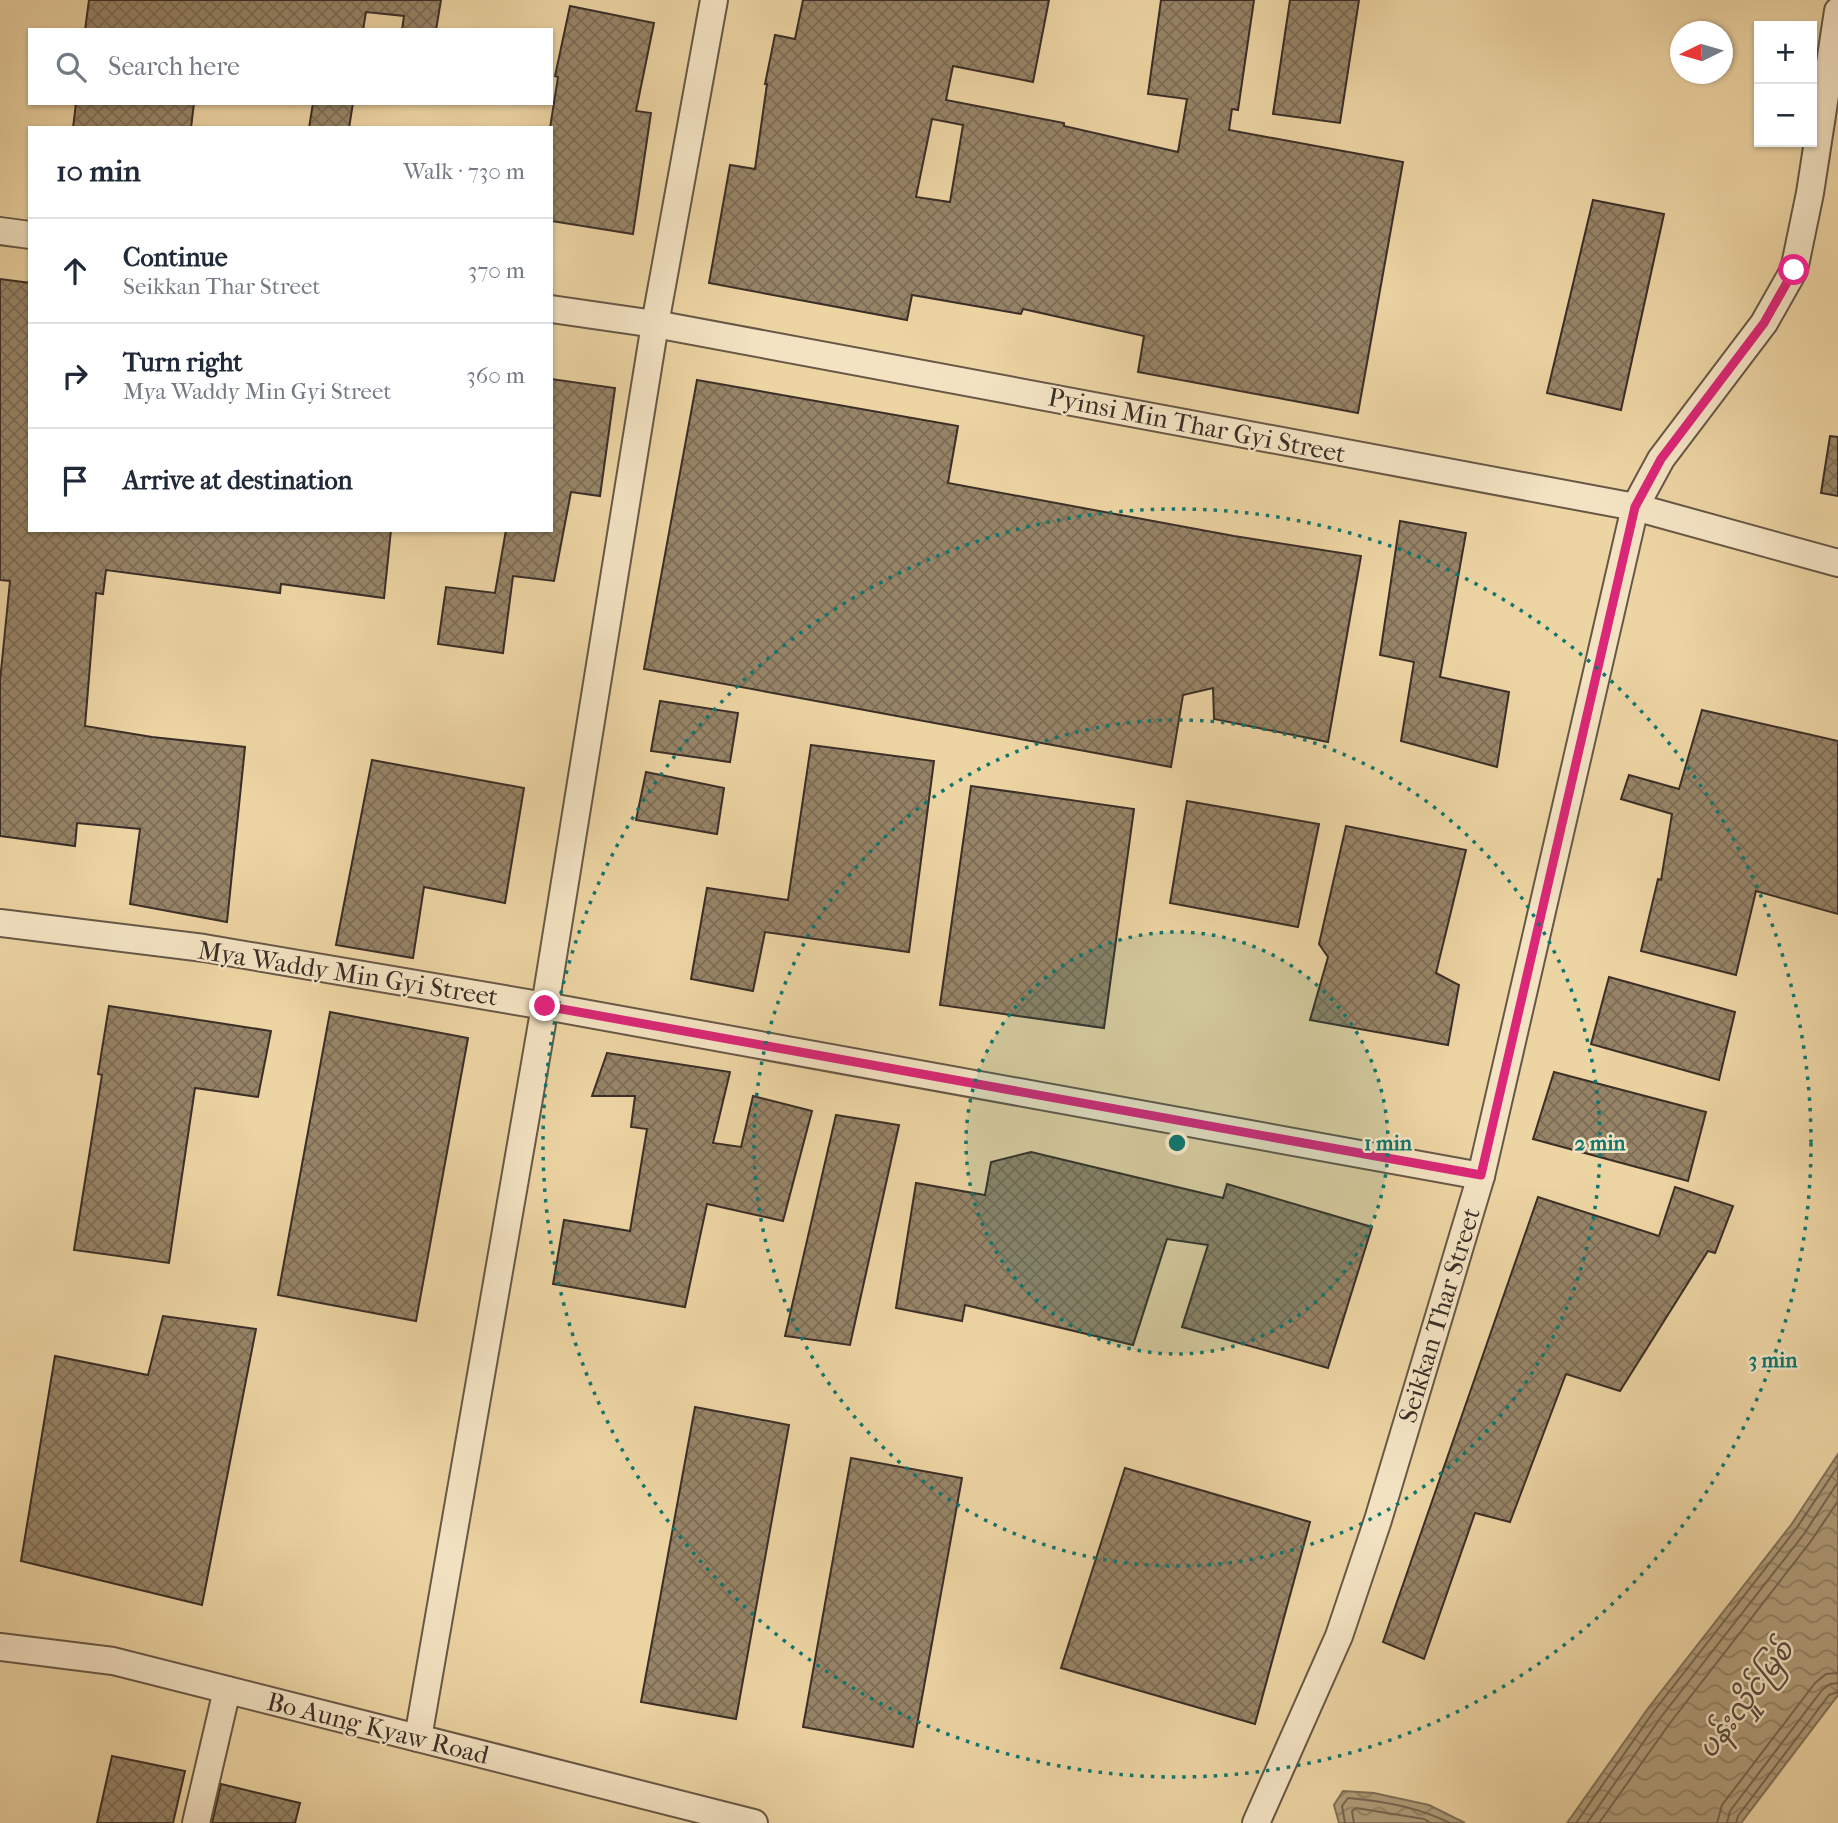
<!DOCTYPE html>
<meta charset="utf-8">
<style>
body{margin:0;font-family:"IM FELL French Canon","Noto Sans Myanmar",serif;background:#f6f6f7;color:#1f2937}
.controls{position:absolute;right:21px;top:21px;display:grid;overflow:hidden;border-radius:0px;box-shadow:0 2px 5px #0004}
.controls button{width:63px;height:63px;display:grid;place-items:center;padding:0;border:0;border-bottom:2px solid #e0e1e3;background:#fff;color:#1f2937;font:35px sans-serif}
.compass{position:absolute;left:1670px;top:21px;width:63px;height:63px;border-radius:50%;background:#fff;box-shadow:0 2px 5px #0004;rotate:265deg}
.stop{position:absolute;width:21px;height:21px;margin:-16px;border:5px solid #db2777;border-radius:50%;background:#fff}
.stop.end{background:#db2777;border-color:#fff;box-shadow:0 2px 7px #0008}
.list{margin:0;padding:0;list-style:none}
h2{display:flex;justify-content:space-between;align-items:center;height:91px;margin:0;padding:0 28px;font-size:30px}
h2 small{font-size:23px;font-weight:400;color:#747a83}
.list li{display:grid;grid-template-columns:46px 1fr auto;gap:21px;align-items:center;box-sizing:border-box;height:105px;padding:0 28px;border-top:2px solid #e0e1e3}
.list b{display:block;font-size:26px;white-space:nowrap}
.list p{margin:0;font-size:23px;white-space:nowrap;color:#747a83}
.list em{font-size:23px;font-style:normal;color:#747a83}
.icon{flex:none;width:38px;height:38px;fill:none;stroke:currentColor;stroke-width:2;stroke-linecap:round;stroke-linejoin:round}
.map{position:relative;flex:none;width:1838px;height:1823px;overflow:hidden}
.search{position:absolute;background:#fff;box-shadow:0 2px 5px #0004;left:28px;top:28px;width:525px;height:77px;display:flex;align-items:center;gap:18px;box-sizing:border-box;padding:0 24px;border-radius:0px;color:#747a83;font-size:26px}
.panel{position:absolute;background:#fff;box-shadow:0 2px 5px #0004;left:28px;top:126px;width:525px;height:406px;border-radius:0px}
.map>svg:first-child{display:block}
</style>
<div class="map">
<svg width="1838" height="1823" viewBox="0 0 1838 1823">
<defs>
<pattern id="water-waves" width="16" height="10" patternUnits="userSpaceOnUse" patternTransform="scale(1.75)"><rect width="16" height="10" fill="#b09c79"/><path d="M0 5q4-4 8 0t8 0" fill="none" stroke="#908063"/></pattern>
<pattern id="building-cross-hatch" width="8" height="8" patternUnits="userSpaceOnUse" patternTransform="scale(1.75)"><rect width="8" height="8" fill="#978467"/><path d="M0 0l8 8M0 8l8-8" fill="none" stroke="#7c6c55"/></pattern>
</defs>
<rect width="100%" height="100%" fill="#edd4a3"/>
<filter id="stains"><feTurbulence type="fractalNoise" baseFrequency=".00286" numOctaves="4"/><feColorMatrix values="0 0 0 0 .2 0 0 0 0 .09 0 0 0 0 .02 0 0 0 .5 -.17"/></filter>
<radialGradient id="worn" r=".72"><stop offset=".6" stop-color="#630" stop-opacity="0"/><stop offset="1" stop-color="#630" stop-opacity=".3"/></radialGradient>
<!-- water -->
<g fill="url(#water-waves)" stroke="#817058" stroke-width="2">
<polygon points="1838,1454 1838,1695 1741,1823 1567,1823 1649,1707 1791,1525"/>
<polygon points="1343,1791 1374,1793 1429,1805 1465,1823 1339,1823 1334,1805"/>
</g>
<g fill="none" stroke-linecap="round" stroke-linejoin="round">
<!-- shore -->
<g stroke="#756550" stroke-width="2">
<path d="M1345,1823L1342,1806L1348,1798C1384,1801 1418,1807 1450,1823"/>
<polyline points="1354,1823 1352,1811 1356,1808 1424,1819 1431,1823"/>
<polyline points="1576,1823 1654,1711 1796,1529 1838,1466"/>
<polyline points="1587,1823 1661,1717 1804,1534 1838,1482"/>
<polyline points="1599,1823 1670,1723 1811,1541 1838,1501"/>
<polyline points="1717,1823 1722,1805 1815,1683 1826,1674 1838,1673"/>
<polyline points="1727,1823 1730,1811 1822,1690 1830,1684 1838,1683"/>
<polyline points="1736,1823 1738,1816 1829,1695 1838,1692"/>
</g>
</g>
<!-- building -->
<g fill="url(#building-cross-hatch)" stroke="#3a2e27" stroke-width="2" fill-rule="evenodd">
<polygon points="89,0 441,0 436,30 402,30 404,16 366,12 363,30 85,30"/>
<path d="M803,0H1049L1033,82L953,66L946,100L1064,123V126L1178,152L1187,99L1148,94L1161,0H1254L1238,110L1232,109L1229,130L1403,162L1358,413L1138,372L1144,336L1023,309L1021,314L912,295L907,320L709,283L730,165L755,169L767,84H765L775,35L795,39ZM932,119L963,125L950,202L916,197Z"/>
<polygon points="1290,0 1359,0 1340,123 1273,114"/>
<polygon points="570,6 654,23 636,111 651,113 633,234 551,221 550,128 558,77 555,76"/>
<polygon points="76,103 194,103 191,128 73,128"/>
<polygon points="313,103 353,103 349,128 309,128"/>
<polygon points="1593,200 1664,214 1621,410 1547,393"/>
<polygon points="0,279 30,283 30,530 391,530 384,598 281,584 280,593 106,570 103,594 96,593 85,726 152,737 245,747 227,922 130,904 140,829 77,823 75,846 0,836 0,681 10,581 0,580"/>
<polygon points="551,379 615,388 600,496 571,492 554,581 513,576 503,653 438,644 446,587 495,593 506,530 551,530"/>
<polygon points="697,380 958,426 948,483 1234,536 1361,556 1328,742 1214,719 1213,688 1183,695 1171,767 644,669"/>
<polygon points="1830,436 1838,437 1838,496 1821,493"/>
<polygon points="1400,521 1466,533 1440,677 1509,692 1497,767 1401,741 1414,662 1380,655"/>
<polygon points="660,701 738,713 730,762 651,751"/>
<polygon points="1702,710 1838,741 1838,914 1756,891 1736,975 1641,951 1658,879 1661,880 1672,814 1621,799 1629,775 1679,789"/>
<polygon points="811,745 934,761 909,952 765,932 753,991 691,979 707,888 788,900"/>
<polygon points="372,760 524,788 505,903 424,887 413,958 336,945"/>
<polygon points="646,772 724,788 717,834 636,820"/>
<polygon points="971,786 1134,809 1104,1028 940,1005"/>
<polygon points="1187,801 1319,824 1298,927 1170,903"/>
<polygon points="1346,826 1466,850 1436,973 1459,985 1448,1045 1310,1020 1328,957 1319,944"/>
<polygon points="1609,977 1735,1012 1719,1080 1591,1044"/>
<polygon points="109,1006 271,1031 258,1097 195,1088 169,1263 74,1250 102,1075 98,1074"/>
<polygon points="330,1012 468,1038 416,1321 278,1295"/>
<polygon points="607,1053 730,1072 713,1143 741,1147 753,1096 812,1111 783,1221 707,1204 685,1307 553,1284 564,1220 630,1231 647,1129 631,1127 635,1096 592,1096"/>
<polygon points="1554,1072 1706,1112 1688,1181 1533,1139"/>
<polygon points="836,1115 899,1125 850,1345 785,1336"/>
<polygon points="1031,1152 1223,1198 1227,1184 1372,1227 1328,1368 1182,1327 1208,1245 1167,1239 1133,1345 965,1305 962,1321 896,1308 916,1183 985,1195 991,1162"/>
<polygon points="1675,1187 1733,1206 1715,1253 1708,1251 1620,1391 1566,1374 1510,1522 1475,1513 1424,1659 1383,1642 1538,1197 1659,1236"/>
<polygon points="163,1316 256,1329 202,1605 21,1561 55,1356 148,1375"/>
<polygon points="695,1407 789,1425 736,1719 641,1702"/>
<polygon points="851,1458 962,1478 913,1747 803,1727"/>
<polygon points="1125,1468 1310,1522 1255,1724 1061,1668"/>
<polygon points="112,1756 185,1771 173,1823 97,1823"/>
<polygon points="221,1784 300,1803 295,1823 212,1823"/>
</g>
<g fill="none" stroke-linecap="round" stroke-linejoin="round">
<!-- minor casing -->
<g stroke="#675846" stroke-width="30">
<g id="minor">
<polyline points="0,231 30,235"/>
<polyline points="551,309 655,324 1635,507 1838,563"/>
<polyline points="0,923 204,948 545,1006 1481,1176"/>
<polyline points="0,1647 113,1661 754,1823"/>
<polyline points="418,1738 545,1006 655,324 714,0"/>
<polyline points="196,1823 227,1690"/>
<polyline points="1256,1823 1339,1636 1378,1520 1481,1176 1635,507 1661,459 1764,323 1794,270 1810,193 1838,11"/>
</g>
</g>
<!-- minor -->
<use href="#minor" stroke="#f3e3c3" stroke-width="26"/>
</g>
<g fill="none" stroke-linecap="round" stroke-linejoin="round">
<!-- route -->
<polyline stroke="#db2777" stroke-width="9" points="545,1006 1481,1175 1635,507 1661,459 1764,323 1794,270"/>
</g>
<!-- distance rings -->
<circle cx="1177" cy="1143" r="211" fill="#0f766e" fill-opacity=".12"/>
<g fill="none" stroke="#0f766e" stroke-width="3.5" stroke-dasharray="3.5 7">
<circle cx="1177" cy="1143" r="211"/>
<circle cx="1177" cy="1143" r="423"/>
<circle cx="1177" cy="1143" r="634"/>
</g>
<g text-anchor="middle" stroke-width="5" stroke-linejoin="round" paint-order="stroke">
<!-- street labels -->
<g font-size="26" fill="#3a2e27" stroke="#f3e3c3">
<text transform="translate(1197 425) rotate(11)" y="9">Pyinsi Min Thar Gyi Street</text>
<text transform="translate(348 973) rotate(9)" y="9">Mya Waddy Min Gyi Street</text>
<text transform="translate(1439 1315) rotate(-73)" y="9">Seikkan Thar Street</text>
<text transform="translate(378 1728) rotate(14)" y="9">Bo Aung Kyaw Road</text>
</g>
<!-- water labels -->
<g font-size="28" font-style="italic" fill="#584a3c" stroke="#f3e3c3">
<text transform="translate(1745 1699) rotate(-53)" y="10">ပန်းလှိုင်မြစ်</text>
</g>
</g>
<circle cx="1177" cy="1143" r="10" fill="#0f766e" stroke="#f3e3c3" stroke-width="3.5"/>
<g font-size="21" text-anchor="middle" font-weight="bold" fill="#0f766e" stroke="#f3e3c3" stroke-width="5" stroke-linejoin="round" paint-order="stroke">
<text x="1388" y="1150">1 min</text>
<text x="1600" y="1150">2 min</text>
<text x="1773" y="1367">3 min</text>
</g>
<rect width="100%" height="100%" filter="url(#stains)"/>
<rect width="100%" height="100%" fill="url(#worn)"/>
</svg>
<div class="controls">
<button>+</button>
<button>−</button>
</div>
<svg class="compass" viewBox="-18 -18 36 36"><path d="M0-13l5 13h-10z" fill="#e53935"/><path d="M0 13l5-13h-10z" fill="#747a83"/></svg>
<div class="stop" style="left:1794px;top:270px"></div>
<div class="stop end" style="left:545px;top:1006px"></div>
<div class="search"><svg class="icon" aria-label="search" viewBox="0 0 24 24"><circle cx="10" cy="10" r="6"/><path d="M15 15l6 6"/></svg>Search here</div>
<section class="panel">
<h2>10 min<small>Walk · 730 m</small></h2>
<ul class="list">
<li><svg class="icon" aria-label="ahead" viewBox="0 0 24 24"><path d="M12 20V5M6 11l6-6 6 6"/></svg><div><b>Continue</b><p>Seikkan Thar Street</p></div><em>370 m</em></li>
<li><svg class="icon" aria-label="right" viewBox="0 0 24 24"><path d="M7 20v-9h11M14 6l5 5-5 5"/></svg><div><b>Turn right</b><p>Mya Waddy Min Gyi Street</p></div><em>360 m</em></li>
<li><svg class="icon" aria-label="arrive" viewBox="0 0 24 24"><path d="M6 21V4h12l-3 4 3 4H6"/></svg><div><b>Arrive at destination</b></div></li>
</ul>
</section>
</div>
